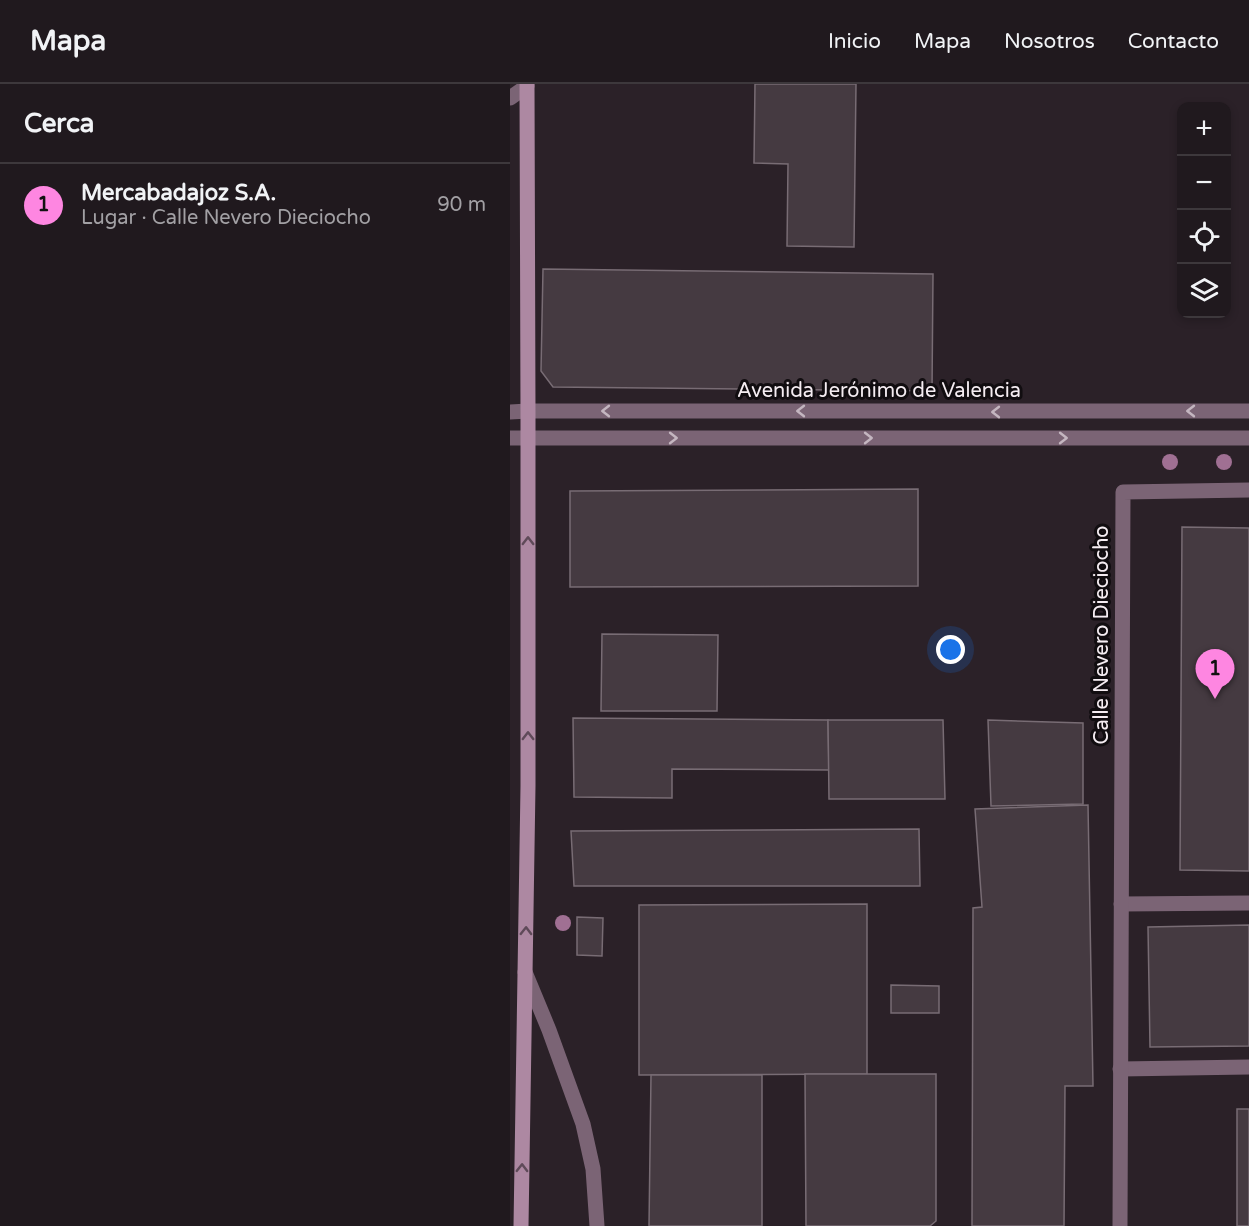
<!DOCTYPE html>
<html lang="es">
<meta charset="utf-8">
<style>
body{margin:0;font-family:"Varela Round",sans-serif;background:#282227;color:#f1f3f6}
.controls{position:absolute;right:18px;top:18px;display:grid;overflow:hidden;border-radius:12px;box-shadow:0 3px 9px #0003}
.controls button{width:54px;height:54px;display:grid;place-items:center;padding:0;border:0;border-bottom:2px solid #3d383c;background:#20191e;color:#f1f3f6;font:30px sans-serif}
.you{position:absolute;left:441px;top:566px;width:21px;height:21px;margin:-15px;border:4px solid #fff;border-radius:50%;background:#1a73e8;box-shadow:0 0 0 9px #1a73e833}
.badge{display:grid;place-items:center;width:39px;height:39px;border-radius:50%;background:#fe86e1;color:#111;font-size:20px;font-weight:700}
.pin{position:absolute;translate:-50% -50px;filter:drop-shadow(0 2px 3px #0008)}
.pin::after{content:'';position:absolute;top:32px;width:21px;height:18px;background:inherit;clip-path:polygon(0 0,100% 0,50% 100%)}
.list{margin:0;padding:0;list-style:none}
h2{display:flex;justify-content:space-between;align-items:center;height:78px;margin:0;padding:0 24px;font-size:26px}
h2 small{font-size:20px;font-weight:400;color:#a2a0a4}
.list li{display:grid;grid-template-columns:39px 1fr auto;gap:18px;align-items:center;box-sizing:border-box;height:84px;padding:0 24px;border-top:2px solid #3d383c}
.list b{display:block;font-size:22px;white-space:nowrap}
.list p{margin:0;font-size:20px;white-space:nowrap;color:#a2a0a4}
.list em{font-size:20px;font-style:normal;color:#a2a0a4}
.icon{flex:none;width:33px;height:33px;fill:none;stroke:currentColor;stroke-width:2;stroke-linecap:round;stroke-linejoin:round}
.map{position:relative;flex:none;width:739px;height:1142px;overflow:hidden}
header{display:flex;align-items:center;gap:36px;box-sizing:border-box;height:84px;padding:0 30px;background:#20191e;border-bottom:2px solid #3d383c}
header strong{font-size:28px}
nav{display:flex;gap:33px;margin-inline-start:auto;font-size:21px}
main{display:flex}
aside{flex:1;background:#20191e}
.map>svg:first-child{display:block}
</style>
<header>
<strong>Mapa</strong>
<nav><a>Inicio</a><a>Mapa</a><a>Nosotros</a><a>Contacto</a></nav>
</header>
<main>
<aside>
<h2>Cerca<small></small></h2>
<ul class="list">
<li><span class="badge">1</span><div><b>Mercabadajoz S.A.</b><p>Lugar · Calle Nevero Dieciocho</p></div><em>90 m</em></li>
</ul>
</aside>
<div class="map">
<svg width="739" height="1142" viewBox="0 0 739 1142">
<rect width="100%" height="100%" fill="#2b2128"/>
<!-- building -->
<g fill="#453a41" stroke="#786c74" stroke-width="1.5">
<polygon points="245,0 346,0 344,163 277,162 278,80 244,79"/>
<polygon points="33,185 423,190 422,307 43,303 31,287"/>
<polygon points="408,405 408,502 60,503 60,407"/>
<polygon points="672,443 739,444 739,787 670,786"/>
<polygon points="92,550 208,551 207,627 91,627"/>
<polygon points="63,634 318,636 319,686 162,685 162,714 64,713"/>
<polygon points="318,636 433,636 435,715 319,715"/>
<polygon points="478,636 573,639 573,720 481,722"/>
<polygon points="578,721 583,1002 555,1002 554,1142 462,1142 463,824 472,823 465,725"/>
<polygon points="409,745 410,802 64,802 61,747"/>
<polygon points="357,820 357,990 129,991 129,821"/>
<polygon points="67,833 93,834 92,872 67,871"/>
<polygon points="739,841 739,962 640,963 638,843"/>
<polygon points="381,901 429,902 429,929 381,929"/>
<polygon points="295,990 426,990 426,1137 420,1142 296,1142"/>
<polygon points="141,991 252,991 252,1142 139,1142"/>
<rect x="727" y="1025" width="12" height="117"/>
</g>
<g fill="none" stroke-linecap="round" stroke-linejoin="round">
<!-- minor -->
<g stroke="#7b6475" stroke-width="15">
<polyline points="0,14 17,2"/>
<polyline points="0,328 18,327 739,327"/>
<polyline points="0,354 739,354"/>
<polyline points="611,820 739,819"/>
<polyline points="15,888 39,946 73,1040 83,1085 87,1142"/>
<polyline points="610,985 739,983"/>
<polyline points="610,1142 613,408 739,406"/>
</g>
<!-- secondary -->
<polyline stroke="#ad88a2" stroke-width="15" points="11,1142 18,702 18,327 17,0"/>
</g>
<!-- trees -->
<g fill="#a07093">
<circle cx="660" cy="378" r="8"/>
<circle cx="714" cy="378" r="8"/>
<circle cx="53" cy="839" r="8"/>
</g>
<!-- one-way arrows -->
<defs><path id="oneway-chevron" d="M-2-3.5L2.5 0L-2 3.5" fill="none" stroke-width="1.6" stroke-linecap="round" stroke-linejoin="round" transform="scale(1.5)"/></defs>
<g stroke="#c4b6c0">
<use href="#oneway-chevron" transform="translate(96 327) rotate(-180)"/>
<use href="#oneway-chevron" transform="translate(291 327) rotate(-180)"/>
<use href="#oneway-chevron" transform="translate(681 327) rotate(180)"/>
<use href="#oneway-chevron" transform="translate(486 328) rotate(180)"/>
<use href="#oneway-chevron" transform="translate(163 354)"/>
<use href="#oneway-chevron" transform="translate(358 354)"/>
<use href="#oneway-chevron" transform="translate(553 354)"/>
</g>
<g stroke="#5f4a59">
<use href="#oneway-chevron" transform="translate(18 457) rotate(-90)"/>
<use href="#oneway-chevron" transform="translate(18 652) rotate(-90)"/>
<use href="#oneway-chevron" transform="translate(16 847) rotate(-89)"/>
<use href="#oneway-chevron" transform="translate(12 1084) rotate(-89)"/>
</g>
<g text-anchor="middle" stroke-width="6" stroke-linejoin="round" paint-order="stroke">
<!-- street labels -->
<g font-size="20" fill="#f5edf2" stroke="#110d10">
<text x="369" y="313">Avenida Jerónimo de Valencia</text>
<text transform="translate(591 551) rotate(-90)" y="7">Calle Nevero Dieciocho</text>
</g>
</g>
</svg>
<div class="controls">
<button>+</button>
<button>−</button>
<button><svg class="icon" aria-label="locate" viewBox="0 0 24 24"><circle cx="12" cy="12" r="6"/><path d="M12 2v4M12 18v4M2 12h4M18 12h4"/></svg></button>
<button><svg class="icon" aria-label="layers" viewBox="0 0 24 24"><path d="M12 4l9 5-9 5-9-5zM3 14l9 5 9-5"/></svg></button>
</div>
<div class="you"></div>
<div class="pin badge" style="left:705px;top:615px">1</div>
</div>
</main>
